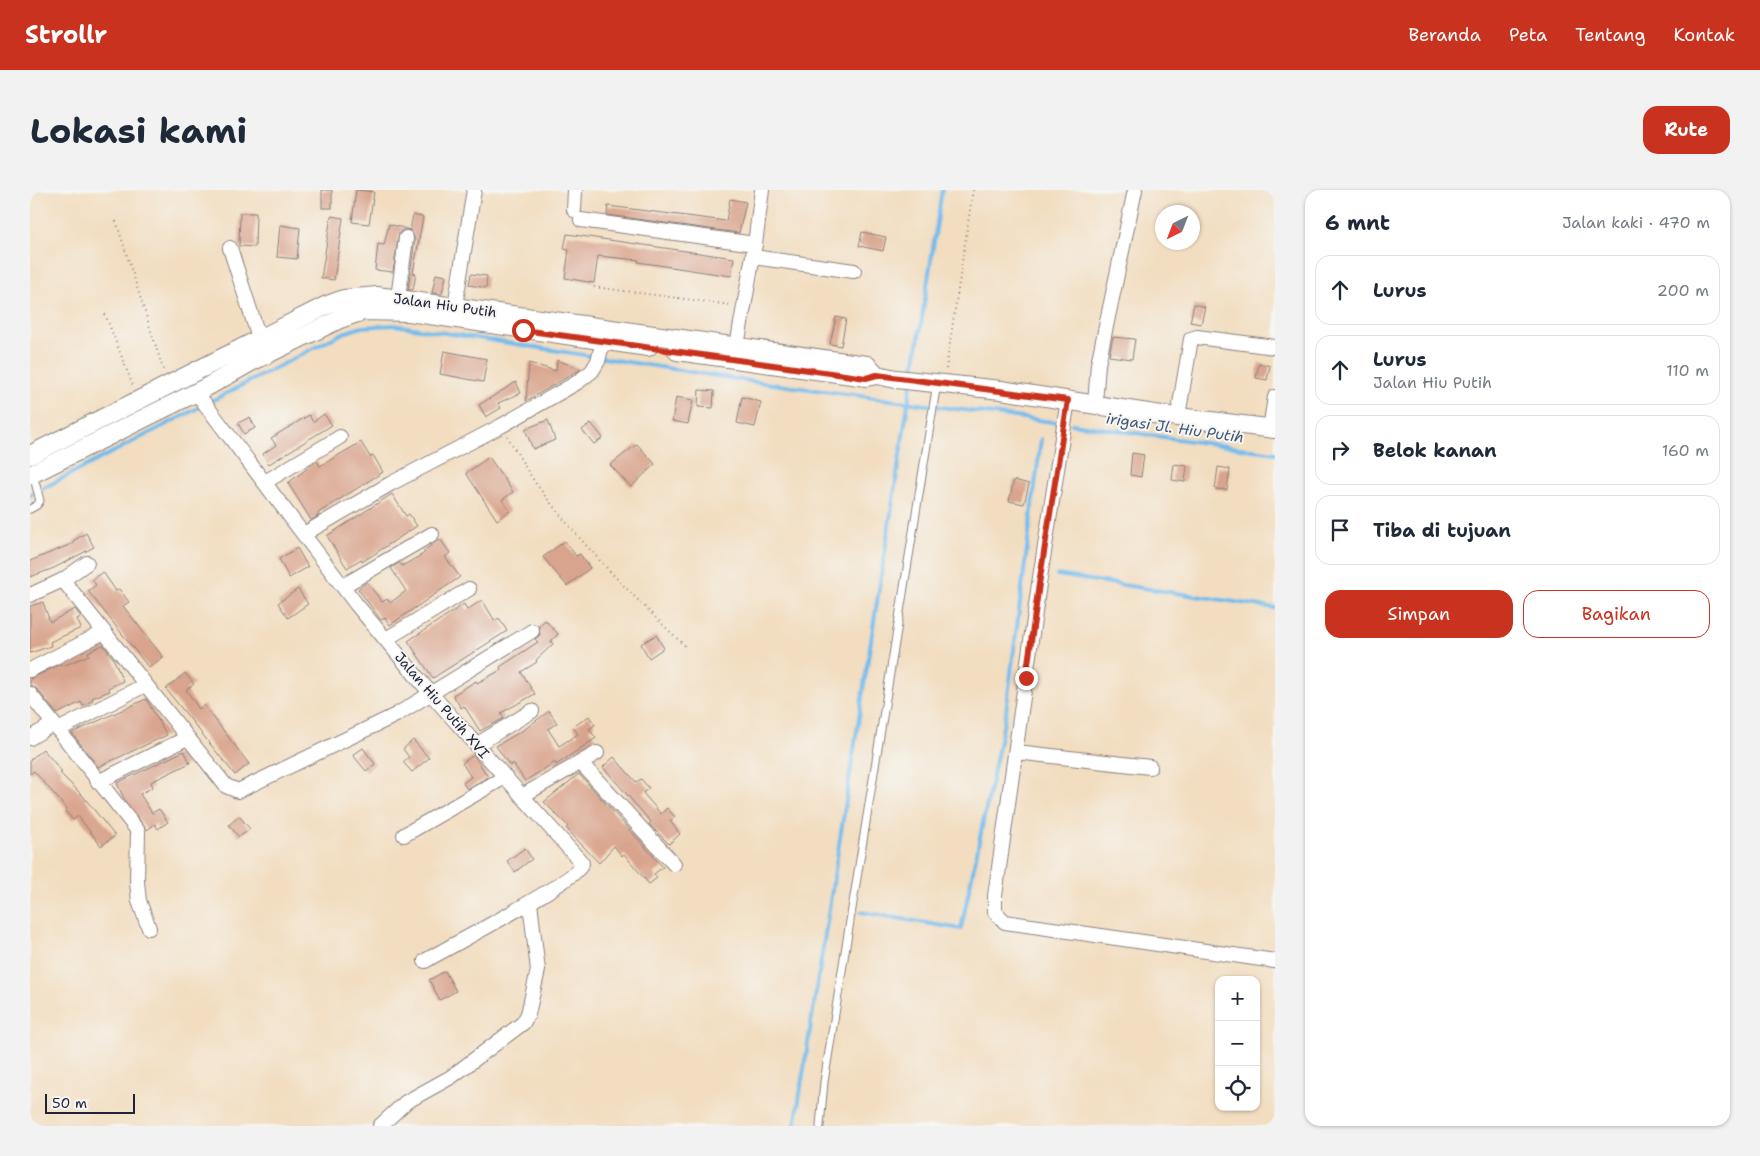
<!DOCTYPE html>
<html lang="id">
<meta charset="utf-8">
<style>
body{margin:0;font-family:"Shantell Sans",sans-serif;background:#f2f2f3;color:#1f2937}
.controls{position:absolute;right:15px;bottom:15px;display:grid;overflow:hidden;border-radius:10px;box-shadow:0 1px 4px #0004}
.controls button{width:45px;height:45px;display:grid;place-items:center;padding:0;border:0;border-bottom:1px solid #e0e1e3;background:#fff;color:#1f2937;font:25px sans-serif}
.compass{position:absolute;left:1125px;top:15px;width:45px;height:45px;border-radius:50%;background:#fff;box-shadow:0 1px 4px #0004;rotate:222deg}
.scale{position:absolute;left:15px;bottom:12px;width:90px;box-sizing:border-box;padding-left:5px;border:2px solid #22223b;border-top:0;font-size:14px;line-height:18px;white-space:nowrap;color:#22223b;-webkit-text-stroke:4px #f6f6f2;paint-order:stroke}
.stop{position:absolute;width:15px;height:15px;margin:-11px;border:4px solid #c8321e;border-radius:50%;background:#fff}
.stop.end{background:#c8321e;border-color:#fff;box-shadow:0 1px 5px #0008}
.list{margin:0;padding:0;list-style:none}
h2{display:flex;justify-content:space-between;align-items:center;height:65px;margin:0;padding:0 20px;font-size:21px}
h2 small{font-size:16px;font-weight:400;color:#747a83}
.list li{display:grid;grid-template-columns:32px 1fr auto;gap:15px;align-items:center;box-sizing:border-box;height:70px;margin:0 10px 10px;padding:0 10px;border:1px solid #e0e1e3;border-radius:15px}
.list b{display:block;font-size:19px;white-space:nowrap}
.list p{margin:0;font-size:16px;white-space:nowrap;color:#747a83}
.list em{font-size:16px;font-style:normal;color:#747a83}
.actions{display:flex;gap:10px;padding:15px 20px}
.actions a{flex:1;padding:11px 0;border:1px solid #c8321e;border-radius:15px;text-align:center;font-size:18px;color:#c8321e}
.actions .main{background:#c8321e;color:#fff}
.icon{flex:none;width:28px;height:28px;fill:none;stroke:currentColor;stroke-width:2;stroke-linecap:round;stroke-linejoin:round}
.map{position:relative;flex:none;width:1245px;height:936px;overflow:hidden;border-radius:15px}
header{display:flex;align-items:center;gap:30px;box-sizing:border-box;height:70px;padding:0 25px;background:#c8321e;color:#fff}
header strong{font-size:24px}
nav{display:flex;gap:28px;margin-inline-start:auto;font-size:18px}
.intro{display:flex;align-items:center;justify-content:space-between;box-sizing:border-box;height:120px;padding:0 30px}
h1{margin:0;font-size:35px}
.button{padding:12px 22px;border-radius:15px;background:#c8321e;color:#fff;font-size:18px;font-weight:700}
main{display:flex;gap:30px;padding:0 30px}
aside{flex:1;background:#fff;border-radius:15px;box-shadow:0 1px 4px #0004}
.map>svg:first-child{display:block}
</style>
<header>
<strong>Strollr</strong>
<nav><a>Beranda</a><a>Peta</a><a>Tentang</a><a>Kontak</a></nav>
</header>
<div class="intro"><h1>Lokasi kami</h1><a class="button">Rute</a></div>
<main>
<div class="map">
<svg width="1245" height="936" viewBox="0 0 1245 936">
<rect width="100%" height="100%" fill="#f6f6f2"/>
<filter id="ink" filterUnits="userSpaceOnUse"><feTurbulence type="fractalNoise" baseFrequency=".02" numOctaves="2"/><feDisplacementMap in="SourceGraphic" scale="10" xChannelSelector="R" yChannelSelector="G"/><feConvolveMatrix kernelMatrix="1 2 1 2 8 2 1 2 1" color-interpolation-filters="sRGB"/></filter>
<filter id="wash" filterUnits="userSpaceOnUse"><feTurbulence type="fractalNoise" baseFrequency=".0096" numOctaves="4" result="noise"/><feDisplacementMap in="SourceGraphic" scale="20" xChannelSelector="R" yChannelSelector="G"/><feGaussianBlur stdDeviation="1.12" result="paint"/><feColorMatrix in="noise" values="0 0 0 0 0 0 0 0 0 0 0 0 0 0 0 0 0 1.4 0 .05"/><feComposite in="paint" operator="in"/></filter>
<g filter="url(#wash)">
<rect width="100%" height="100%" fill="#f2ddc0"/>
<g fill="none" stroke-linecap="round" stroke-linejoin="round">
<!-- stream -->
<g stroke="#74bcec" stroke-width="4">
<polyline points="883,185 912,0"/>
<polyline points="1042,234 1245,263"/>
<polyline points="0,305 313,143 332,137 364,135 712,190 1030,233"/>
<polyline points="1027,385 1245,418"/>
<polyline points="831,722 931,739 976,522 1011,249"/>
<polyline points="765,936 881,195"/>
</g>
</g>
<g id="blocks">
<!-- building -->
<g fill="#d9a48d">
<rect x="292" y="0" width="10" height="18"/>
<polygon points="326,0 344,2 339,34 322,32"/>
<polygon points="700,9 716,12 709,43 577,25 578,16 696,31"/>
<polygon points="210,23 226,23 225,57 209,56"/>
<polygon points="383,25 393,27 383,83 386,84 383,100 378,100 385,49 381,41 373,40 369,43 363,82 345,80 348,54 354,55 359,34 380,40"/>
<polygon points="301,26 313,28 304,90 291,88"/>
<polygon points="250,35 270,38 267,69 247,67"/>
<polygon points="832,42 856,47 853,61 829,56"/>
<polygon points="537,44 704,68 701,86 608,72 609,70 568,66 564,93 535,88 539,60 534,59"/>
<polygon points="406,84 416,86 412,104 402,103"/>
<polygon points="441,84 457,86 456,98 439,95"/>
<polygon points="1164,114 1175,117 1171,134 1160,132"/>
<polygon points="806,127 816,129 811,156 800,154"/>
<polygon points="1083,147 1105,149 1102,169 1079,166"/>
<polygon points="414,161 457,169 453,192 410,184"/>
<polygon points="527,170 551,179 496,211 499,173 526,181"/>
<polygon points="1229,173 1240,176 1237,190 1226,188"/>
<polygon points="486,192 491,203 468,213 471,218 456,227 449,215"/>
<polygon points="669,200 684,201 683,218 668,217"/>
<polygon points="646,207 663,210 658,234 642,231"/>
<polygon points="712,207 731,212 725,237 707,233"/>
<polygon points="294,224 302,235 239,274 233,264 246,255 241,248 279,225 283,232"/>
<polygon points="220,227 225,238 214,244 208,233"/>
<polygon points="518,230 525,250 503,259 495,239"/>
<polygon points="561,233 573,248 564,254 552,240"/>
<polygon points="331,252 340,267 343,265 353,282 288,323 289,325 281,330 258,293 287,271 290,276"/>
<polygon points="607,254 625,274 601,297 580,275"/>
<polygon points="1102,263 1114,265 1111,287 1100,285"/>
<polygon points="459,267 483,302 472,310 480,321 467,330 436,283"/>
<polygon points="1144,274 1157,276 1155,292 1142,290"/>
<polygon points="1188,277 1200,279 1197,300 1185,299"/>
<polygon points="984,290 999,294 994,314 979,311"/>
<polygon points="362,304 376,326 379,324 387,336 332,372 331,369 317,378 297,346"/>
<polygon points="56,343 64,357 24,378 0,387 0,371 44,353 43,351"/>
<polygon points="410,349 420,363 415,367 430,387 360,435 355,428 351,430 328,399 337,392 352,412 357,409 360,413 376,401 361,378 370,373 372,376 395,363 393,361"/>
<polygon points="535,351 546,366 550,364 560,378 537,396 513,367"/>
<polygon points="267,358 278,377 259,388 249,369"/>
<polygon points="73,382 86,401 89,399 99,412 93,416 133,467 119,478 58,401 66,395 62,389"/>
<polygon points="268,399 278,414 258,428 248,413"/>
<polygon points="452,410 465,431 469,428 477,441 403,488 378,451 434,414 437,420"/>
<polygon points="13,412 20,432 45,419 51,427 47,429 51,438 20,452 21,456 0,463 0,416"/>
<polygon points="515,430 528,444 521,451 523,454 506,470 507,472 491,482 505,504 471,523 474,528 450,541 434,516 431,518 423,505 446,491 447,493 471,480 470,477 508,452 505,449 510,445 509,436"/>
<polygon points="626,445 634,458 619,468 611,454"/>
<polygon points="73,455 83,468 93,491 78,498 80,501 62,508 63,510 53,516 51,512 27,524 7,499 0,495 0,489 31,474 33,476 59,465 58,462"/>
<polygon points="155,483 164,494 156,500 169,519 174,515 219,574 205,585 136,499"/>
<polygon points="116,509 137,545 68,577 42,543"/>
<polygon points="519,521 527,533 518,539 529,556 548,544 543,537 559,526 565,535 559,539 566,548 526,575 525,572 495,591 483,573 480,576 466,556 495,539"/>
<polygon points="383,550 399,568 382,582 373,572 379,567 373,559"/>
<polygon points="333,558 345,574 336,581 323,565"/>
<polygon points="13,559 32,582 30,583 53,606 85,646 71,656 48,626 43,630 35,621 37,619 4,581 0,584 0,570"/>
<polygon points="154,561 160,573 121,592 123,597 110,604 122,623 129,619 138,632 128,639 125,634 117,640 95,611 87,593"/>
<polygon points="444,565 458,587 437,599 433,593 441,587 432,573"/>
<polygon points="584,567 606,592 611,589 619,598 613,603 631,624 637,618 645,627 640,631 650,644 639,654 619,634 621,632 573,577"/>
<polygon points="549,584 633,677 624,684 627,688 619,694 594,664 592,666 584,656 569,673 536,638 538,636 514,612"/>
<polygon points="209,626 220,639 209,647 199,635"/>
<polygon points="495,658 502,669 485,682 477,671"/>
<polygon points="415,781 426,801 410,810 399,790"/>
</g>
</g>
</g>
<g filter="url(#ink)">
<use href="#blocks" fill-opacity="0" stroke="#8a807e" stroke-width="1"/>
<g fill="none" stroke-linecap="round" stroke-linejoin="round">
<!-- service casing -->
<g stroke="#8a807e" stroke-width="9">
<g id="service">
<polyline points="0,319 7,315 10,311 3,284"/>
<polyline points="790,936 794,892 907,193"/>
</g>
</g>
<!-- minor casing -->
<g stroke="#8a807e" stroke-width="16">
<g id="minor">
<polyline points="544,20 545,0"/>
<polyline points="551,30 725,54"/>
<polyline points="200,58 229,148"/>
<polyline points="723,67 824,81"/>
<polyline points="368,108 376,48"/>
<polyline points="425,116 444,0"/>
<polyline points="707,156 725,54 732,0"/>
<path d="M166,202L326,414L402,505L552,673C551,689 416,758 395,771"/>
<polyline points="1038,210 1009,394 965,706 965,722 975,732 1245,771"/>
<polyline points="1065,214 1068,174 1105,0"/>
<polyline points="1148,226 1161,149 1167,147 1245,157"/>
<polyline points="1240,239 1245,207"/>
<polyline points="235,292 310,247"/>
<polyline points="274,344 360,294 471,236 548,192 562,181 568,171 573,151"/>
<polyline points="33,390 57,373"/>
<polyline points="313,396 402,344"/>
<polyline points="0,405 33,390 196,596 208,601 366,525 502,441"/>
<polyline points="356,449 439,399"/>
<polyline points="0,480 74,442"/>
<polyline points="0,504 108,641 107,692 109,711 119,738"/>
<polyline points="28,540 115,495"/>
<polyline points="0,548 23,534"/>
<polyline points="446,555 502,521"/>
<polyline points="986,562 1120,577"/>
<polyline points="551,573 644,674"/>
<polyline points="68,592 157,548"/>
<polyline points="492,606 567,563"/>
<polyline points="374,645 475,587"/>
<polyline points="350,936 376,912 421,887 493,833 498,824 508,780 500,713"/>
</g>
</g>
<!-- tertiary casing -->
<g stroke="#8a807e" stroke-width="20">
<g id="tertiary">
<polyline points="647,161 836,187 847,185"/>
<polyline points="0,265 295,116 314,109 347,106 829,174 837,175 847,185 866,189 971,200 1124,224 1245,239"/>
<polyline points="0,285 175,198 221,172 310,129 333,121 379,122 618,157"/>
</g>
</g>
<!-- path -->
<g stroke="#8a807e" stroke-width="2" stroke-dasharray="1 4" stroke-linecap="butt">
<polyline points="86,31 134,182"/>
<polyline points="564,97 701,115"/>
<polyline points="75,124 103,196"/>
<polyline points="916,179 943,0"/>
<path d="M477,246C487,262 496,280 507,295C551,355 604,407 657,458"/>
</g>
<!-- service -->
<use href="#service" stroke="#fff" stroke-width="7"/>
<!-- minor -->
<use href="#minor" stroke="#fff" stroke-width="14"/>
<!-- tertiary -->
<use href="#tertiary" stroke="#fff" stroke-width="18"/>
</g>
</g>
<g fill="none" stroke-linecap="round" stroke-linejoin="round" filter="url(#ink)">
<!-- route -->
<polyline stroke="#c8321e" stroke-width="6" points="493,140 836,188 847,185 1038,210 1009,394 996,488"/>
</g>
<g text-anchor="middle" stroke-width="4" stroke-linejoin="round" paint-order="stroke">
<!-- street labels -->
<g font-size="14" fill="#22223b" stroke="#f6f6f2">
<text transform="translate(415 115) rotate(8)" y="5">Jalan Hiu Putih</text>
<text transform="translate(412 515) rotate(49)" y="5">Jalan Hiu Putih XVI</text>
</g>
<!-- water labels -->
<g font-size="15" font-style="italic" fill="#3f5879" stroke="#f6f6f2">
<text transform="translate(1145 238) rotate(8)" y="5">irigasi Jl. Hiu Putih</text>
</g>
</g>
</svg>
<div class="controls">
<button>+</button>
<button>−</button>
<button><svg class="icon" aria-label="locate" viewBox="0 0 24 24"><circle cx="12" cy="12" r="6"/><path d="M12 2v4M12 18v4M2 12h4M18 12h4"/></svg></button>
</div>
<svg class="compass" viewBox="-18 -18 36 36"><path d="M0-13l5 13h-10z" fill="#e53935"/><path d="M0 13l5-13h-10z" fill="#747a83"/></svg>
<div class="scale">50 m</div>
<div class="stop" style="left:493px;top:140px"></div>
<div class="stop end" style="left:996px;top:488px"></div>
</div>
<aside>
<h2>6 mnt<small>Jalan kaki · 470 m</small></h2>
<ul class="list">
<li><svg class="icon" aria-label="ahead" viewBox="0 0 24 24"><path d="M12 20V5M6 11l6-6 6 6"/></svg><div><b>Lurus</b></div><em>200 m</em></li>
<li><svg class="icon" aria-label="ahead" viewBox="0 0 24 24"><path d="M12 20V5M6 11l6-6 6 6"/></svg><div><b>Lurus</b><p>Jalan Hiu Putih</p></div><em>110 m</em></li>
<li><svg class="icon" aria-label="right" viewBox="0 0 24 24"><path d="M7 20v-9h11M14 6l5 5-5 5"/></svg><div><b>Belok kanan</b></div><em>160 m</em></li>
<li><svg class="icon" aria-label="arrive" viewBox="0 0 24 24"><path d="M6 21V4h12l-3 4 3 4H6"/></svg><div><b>Tiba di tujuan</b></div></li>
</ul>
<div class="actions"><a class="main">Simpan</a><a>Bagikan</a></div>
</aside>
</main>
